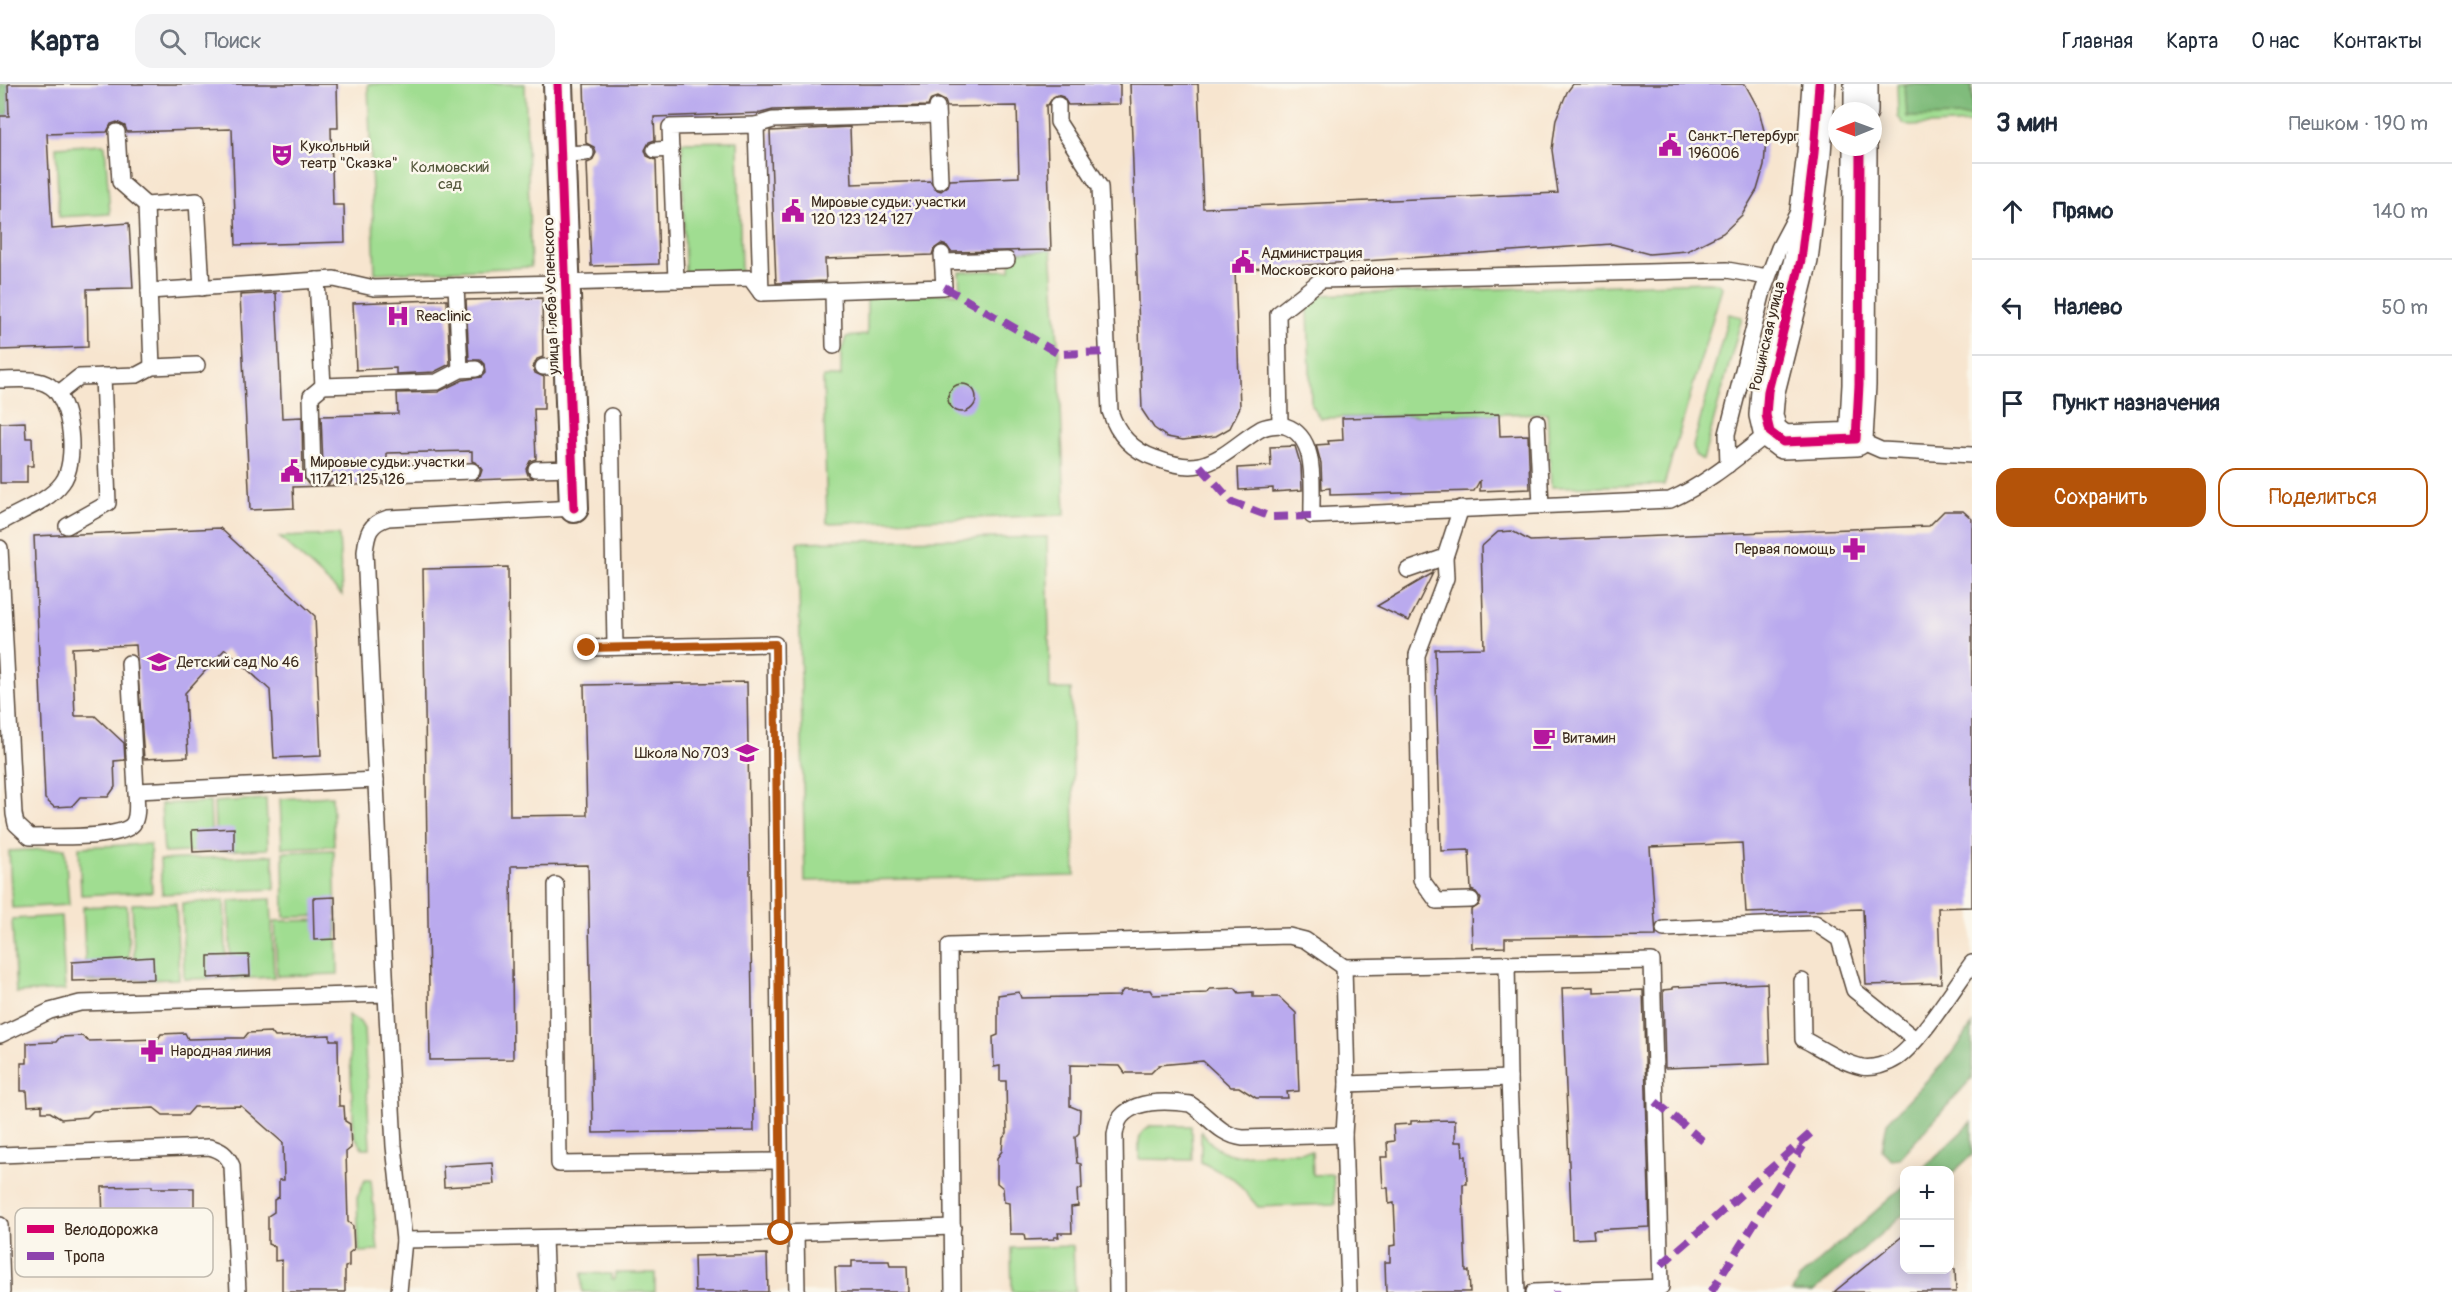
<!DOCTYPE html>
<html lang="ru">
<meta charset="utf-8">
<style>
body{margin:0;font-family:Pangolin,sans-serif;background:#f2f2f3;color:#1f2937}
.controls{position:absolute;right:18px;bottom:18px;display:grid;overflow:hidden;border-radius:12px;box-shadow:0 3px 15px #0003}
.controls button{width:54px;height:54px;display:grid;place-items:center;padding:0;border:0;border-bottom:2px solid #e0e1e3;background:#fff;color:#1f2937;font:30px sans-serif}
.compass{position:absolute;left:1828px;top:18px;width:54px;height:54px;border-radius:50%;background:#fff;box-shadow:0 3px 15px #0003;rotate:269deg}
.stop{position:absolute;width:18px;height:18px;margin:-14px;border:4px solid #b45309;border-radius:50%;background:#fff}
.stop.end{background:#b45309;border-color:#fff;box-shadow:0 2px 6px #0008}
.list{margin:0;padding:0;list-style:none}
h2{display:flex;justify-content:space-between;align-items:center;height:78px;margin:0;padding:0 24px;font-size:26px}
h2 small{font-size:20px;font-weight:400;color:#747a83}
.list li{display:grid;grid-template-columns:39px 1fr auto;gap:18px;align-items:center;box-sizing:border-box;height:96px;padding:0 24px;border-top:2px solid #e0e1e3}
.list b{display:block;font-size:22px;white-space:nowrap}
.list em{font-size:20px;font-style:normal;color:#747a83}
.actions{display:flex;gap:12px;padding:18px 24px}
.actions a{flex:1;padding:14px 0;border:2px solid #b45309;border-radius:18px;text-align:center;font-size:21px;color:#b45309}
.actions .main{background:#b45309;color:#fff}
.icon{flex:none;width:33px;height:33px;fill:none;stroke:currentColor;stroke-width:2;stroke-linecap:round;stroke-linejoin:round}
.map{position:relative;flex:none;width:1972px;height:1208px;overflow:hidden}
header{display:flex;align-items:center;gap:36px;box-sizing:border-box;height:84px;padding:0 30px;background:#fff;border-bottom:2px solid #e0e1e3}
header strong{font-size:28px}
nav{display:flex;gap:33px;margin-inline-start:auto;font-size:21px}
.search{width:420px;height:54px;background:#f2f2f3;display:flex;align-items:center;gap:15px;box-sizing:border-box;padding:0 21px;border-radius:18px;color:#747a83;font-size:22px}
main{display:flex}
aside{flex:1;background:#fff}
.map>svg:first-child{display:block}
</style>
<header>
<strong>Карта</strong>
<div class="search"><svg class="icon" aria-label="search" viewBox="0 0 24 24"><circle cx="10" cy="10" r="6"/><path d="M15 15l6 6"/></svg>Поиск</div>
<nav><a>Главная</a><a>Карта</a><a>О нас</a><a>Контакты</a></nav>
</header>
<main>
<div class="map">
<svg width="1972" height="1208" viewBox="0 0 1972 1208">
<rect width="100%" height="100%" fill="#fbf7ec"/>
<filter id="ink" filterUnits="userSpaceOnUse"><feTurbulence type="fractalNoise" baseFrequency=".0167" numOctaves="2"/><feDisplacementMap in="SourceGraphic" scale="12" xChannelSelector="R" yChannelSelector="G"/><feConvolveMatrix kernelMatrix="1 2 1 2 8 2 1 2 1" color-interpolation-filters="sRGB"/></filter>
<filter id="wash" filterUnits="userSpaceOnUse"><feTurbulence type="fractalNoise" baseFrequency=".008" numOctaves="4" result="noise"/><feDisplacementMap in="SourceGraphic" scale="24" xChannelSelector="R" yChannelSelector="G"/><feGaussianBlur stdDeviation="1.35" result="paint"/><feColorMatrix in="noise" values="0 0 0 0 0 0 0 0 0 0 0 0 0 0 0 0 0 1.4 0 .05"/><feComposite in="paint" operator="in"/></filter>
<g filter="url(#wash)">
<rect width="100%" height="100%" fill="#f7e5cf"/>
<!-- green -->
<g fill="#a0dd91" stroke="#6e8458" stroke-width="1.5">
<polygon points="368,0 525,0 531,183 375,189"/>
<polygon points="1897,0 1972,0 1972,39 1910,42 1904,40 1898,33"/>
<polygon points="738,57 741,187 685,189 682,58"/>
<polygon points="103,60 105,62 110,130 59,133 56,63"/>
<polygon points="1051,166 1059,270 1065,431 827,439 823,293 841,293 841,268 846,253 867,251 867,212 960,209 959,188 1010,186 1011,168"/>
<polygon points="1708,198 1718,199 1722,203 1664,401 1551,403 1547,329 1320,334 1311,321 1308,225 1318,211"/>
<polygon points="1729,230 1742,233 1703,376 1695,371 1693,362"/>
<polygon points="339,451 342,511 279,453"/>
<polygon points="1047,453 1050,605 1071,605 1075,792 805,797 798,458"/>
<polygon points="332,712 334,762 282,764 280,715"/>
<polygon points="266,715 268,765 216,767 214,718"/>
<polygon points="210,718 212,767 164,769 161,720"/>
<polygon points="150,760 152,808 81,811 79,763"/>
<polygon points="65,764 69,821 12,824 9,767"/>
<polygon points="334,766 336,832 284,833 283,768"/>
<polygon points="273,771 275,805 162,810 160,776"/>
<polygon points="271,815 274,893 231,895 229,817"/>
<polygon points="224,817 227,894 184,895 182,819"/>
<polygon points="176,819 179,895 135,896 132,820"/>
<polygon points="127,821 130,896 86,897 83,823"/>
<polygon points="61,832 65,906 16,909 12,835"/>
<polygon points="337,836 338,890 277,892 275,837"/>
<polygon points="348,931 360,938 364,945 370,1064 362,1064 354,1051"/>
<path d="M1151,1042H1191L1192,1076L1139,1075C1139,1061 1136,1048 1151,1042Z"/>
<path d="M1201,1047C1210,1060 1219,1068 1235,1071L1312,1067L1313,1091L1333,1090L1335,1120L1258,1123L1234,1095L1201,1078Z"/>
<polygon points="365,1096 371,1096 378,1167 359,1168 357,1114"/>
<polygon points="1073,1162 1075,1208 1012,1208 1011,1164"/>
<polygon points="582,1189 611,1190 611,1195 614,1196 615,1189 655,1189 655,1208 582,1208"/>
</g>
<!-- forest -->
<g fill="#80bc7b" stroke="#5e734c" stroke-width="1.5">
<polygon points="0,0 8,0 9,32 0,32"/>
<polygon points="1905,0 1972,0 1972,32 1907,33"/>
<polygon points="1972,941 1972,994 1900,1074 1891,1075 1882,1066 1887,1038 1953,969"/>
<polygon points="1972,1038 1972,1071 1950,1091 1950,1086 1921,1086"/>
<polygon points="1904,1102 1904,1130 1813,1208 1792,1208 1799,1195"/>
</g>
<g id="blocks">
<!-- building -->
<g fill="#baaaee">
<polygon points="8,0 337,0 338,44 331,44 333,121 344,121 345,158 236,161 232,45 127,48 125,42 117,38 111,40 107,48 47,50 52,145 129,139 133,204 87,205 88,263 0,266 0,32 9,32"/>
<polygon points="584,0 1120,0 1120,20 1068,21 1063,13 1057,11 1053,13 1048,21 1046,21 1051,166 951,168 947,162 941,160 934,165 932,171 825,175 826,197 776,199 770,47 850,43 852,100 930,97 935,105 941,107 948,102 950,96 1019,93 1017,22 947,23 945,17 937,13 931,15 928,22 773,26 761,29 654,33 655,56 649,58 645,66 647,72 656,76 659,180 591,182 587,79 592,77 596,69 594,63 586,59"/>
<polygon points="1130,0 1198,0 1203,124 1558,109 1552,66 1556,35 1567,8 1573,0 1745,0 1759,26 1766,55 1764,82 1757,106 1742,131 1723,149 1687,167 1649,170 1612,160 1235,186 1240,323 1230,344 1216,352 1183,356 1167,353 1154,344 1142,326"/>
<polygon points="276,209 282,334 302,333 303,393 308,400 313,402 328,401 334,393 329,384 323,382 321,332 398,330 397,309 438,308 463,296 481,293 485,289 484,280 480,276 469,276 466,216 542,214 543,273 537,275 533,283 535,289 544,293 544,325 534,325 536,375 530,377 526,385 528,391 534,394 475,396 480,392 482,386 477,379 472,377 472,367 387,369 387,380 381,382 377,390 379,396 387,400 293,403 294,424 250,426 240,211"/>
<polygon points="437,216 447,216 450,280 434,288 396,290 396,284 356,286 353,219"/>
<circle cx="962" cy="314" r="14"/>
<polygon points="1499,330 1500,352 1528,351 1530,405 1480,407 1480,396 1474,407 1330,411 1330,404 1322,405 1321,379 1316,361 1329,360 1328,357 1343,356 1342,334"/>
<polygon points="25,338 26,354 32,354 33,382 27,382 27,399 0,399 0,339"/>
<polygon points="1295,362 1301,382 1302,406 1273,408 1273,404 1239,406 1238,384 1271,382 1270,363"/>
<polygon points="1944,427 1963,427 1972,435 1972,823 1938,824 1941,899 1866,901 1863,825 1746,829 1742,759 1650,763 1656,852 1505,854 1505,863 1472,864 1471,826 1479,821 1481,815 1476,808 1471,806 1469,766 1441,767 1435,565 1484,564 1481,463 1498,448 1512,447 1530,457 1929,442"/>
<polygon points="220,444 315,532 321,672 274,674 270,606 225,565 185,609 188,673 144,675 136,561 72,564 75,632 95,632 124,659 125,676 114,677 115,703 108,713 80,713 72,722 54,723 45,715 34,452"/>
<polygon points="508,483 510,732 587,731 584,601 747,598 754,1047 593,1049 588,781 511,782 513,975 430,976 423,485"/>
<polygon points="1433,489 1409,537 1377,522"/>
<polygon points="234,744 234,766 193,768 192,746"/>
<polygon points="335,813 336,855 314,856 313,814"/>
<polygon points="249,871 250,892 208,894 208,872"/>
<polygon points="153,873 154,895 72,897 72,878"/>
<polygon points="1767,899 1770,980 1665,984 1663,906 1673,905 1673,903"/>
<polygon points="1594,903 1594,908 1643,906 1650,1143 1593,1146 1594,1154 1572,1155 1562,904"/>
<polygon points="1235,904 1239,909 1253,908 1253,913 1279,913 1296,929 1299,1007 1287,1008 1288,1014 1256,1014 1239,1003 1231,1003 1203,977 1159,981 1151,989 1125,989 1120,982 1070,981 1070,1022 1080,1026 1079,1049 1075,1053 1077,1079 1081,1080 1082,1104 1077,1107 1078,1122 1071,1123 1072,1149 1058,1149 1059,1153 1054,1153 1054,1155 1025,1156 1024,1150 1010,1150 1009,1119 1004,1118 1003,1104 997,1099 997,1074 1002,1067 1003,1054 1007,1049 1006,997 1000,997 1000,982 994,983 993,953 998,951 998,911 1019,908 1021,914 1119,912 1123,906 1150,906 1153,911 1207,909 1210,905"/>
<polygon points="271,948 275,953 330,951 330,956 338,956 339,1022 344,1022 345,1037 350,1040 351,1064 346,1068 348,1138 353,1142 354,1165 349,1169 349,1182 345,1183 345,1208 282,1208 282,1176 275,1177 275,1163 268,1160 268,1132 274,1128 274,1116 279,1113 279,1096 284,1096 283,1059 241,1022 194,1023 187,1031 163,1031 154,1024 93,1027 87,1033 61,1035 50,1028 42,1028 42,1021 28,1022 27,1007 21,1007 21,979 27,979 27,959 56,958 60,953 82,952 88,957 158,955 161,950 185,949 188,955 231,954 244,954 248,949"/>
<polygon points="1455,1036 1455,1058 1462,1058 1463,1072 1466,1072 1467,1100 1463,1100 1463,1115 1466,1187 1469,1187 1470,1208 1386,1208 1385,1178 1390,1178 1390,1162 1396,1161 1394,1119 1389,1120 1388,1104 1383,1104 1381,1073 1388,1073 1387,1058 1394,1057 1393,1041 1411,1040 1411,1037"/>
<polygon points="492,1079 494,1100 444,1103 443,1082"/>
<polygon points="152,1102 152,1104 194,1104 194,1140 144,1140 145,1180 104,1181 102,1103"/>
<polygon points="1905,1150 1905,1185 1955,1185 1956,1208 1834,1208"/>
<polygon points="767,1170 768,1208 695,1208 694,1172"/>
<polygon points="852,1177 889,1177 890,1182 907,1182 908,1208 836,1208 835,1183 852,1183"/>
</g>
</g>
</g>
<g filter="url(#ink)">
<use href="#blocks" fill-opacity="0" stroke="#574639" stroke-width="1.5"/>
<g fill="none" stroke-linecap="round" stroke-linejoin="round">
<!-- lane casing -->
<g stroke="#574639" stroke-width="18">
<g id="lane">
<path d="M1058,21V38L1100,103L1110,327C1117,349 1131,366 1155,374C1168,379 1186,384 1200,381C1223,376 1240,357 1259,346C1265,342 1278,340 1285,342C1319,353 1311,403 1312,432L1670,416C1707,400 1739,372 1770,348"/>
<polyline points="937,23 940,97"/>
<polyline points="756,41 773,36 937,31"/>
<polyline points="117,48 120,98 146,121 197,117 202,204"/>
<polyline points="655,66 671,65"/>
<polyline points="561,70 586,69"/>
<polyline points="146,121 152,283"/>
<polyline points="943,178 1007,176"/>
<polyline points="317,196 323,302"/>
<polyline points="676,196 670,43 756,41 761,209"/>
<polyline points="456,202 460,286"/>
<polyline points="149,207 334,195 374,204 750,194 761,209 944,203 942,170"/>
<polyline points="833,207 834,262"/>
<polyline points="543,283 569,282"/>
<path d="M0,296C15,296 37,293 50,302C72,316 78,379 62,399C48,418 19,427 0,439"/>
<polyline points="59,309 79,293 137,291 152,283 197,281"/>
<polyline points="611,332 615,563"/>
<polyline points="1537,338 1541,422"/>
<polyline points="1280,341 1278,230 1321,196 1727,186 1767,193"/>
<polyline points="1856,355 1881,366 1972,371"/>
<polyline points="1728,381 1727,350 1763,207 1779,164 1797,130"/>
<polyline points="536,385 572,384"/>
<polyline points="387,390 472,387"/>
<polyline points="324,392 313,392 311,312 323,302 437,298 460,286 476,285"/>
<polyline points="1461,424 1445,473 1446,494 1417,571 1421,795 1437,817 1471,816"/>
<polyline points="67,442 108,419 103,292"/>
<path d="M0,464L14,730L16,740L30,753C52,752 120,756 133,740C139,731 136,717 136,707"/>
<polyline points="1408,486 1445,473"/>
<polyline points="587,564 775,560 781,1149"/>
<polyline points="129,579 136,707 376,696"/>
<polyline points="556,801 559,1080 780,1077"/>
<polyline points="1664,845 1815,839 1839,855 1854,906 1915,955"/>
<polyline points="1507,879 1509,994 1517,1208"/>
<polyline points="1344,883 1347,1000 1344,1051 1349,1208"/>
<path d="M1802,897L1803,955C1822,965 1841,978 1862,983C1873,985 1888,980 1897,974C1920,958 1954,904 1972,879"/>
<path d="M386,910L365,468C367,449 369,440 388,434L574,424"/>
<polyline points="0,951 50,927 80,919 386,910 394,1062 404,1156 399,1208"/>
<polyline points="1347,1000 1509,994"/>
<path d="M0,1071L209,1063C221,1066 227,1070 232,1082L238,1208"/>
<polyline points="0,1141 2,1208"/>
<polyline points="796,1149 797,1208"/>
<polyline points="544,1154 546,1208"/>
<polyline points="404,1156 781,1149 953,1143"/>
<polyline points="953,1208 949,862 1289,852 1305,856 1344,883 1652,877 1661,1203 1534,1208"/>
<path d="M1117,1208L1115,1051C1116,1045 1117,1038 1121,1033C1136,1015 1169,1017 1190,1020C1209,1032 1219,1051 1243,1054L1344,1051"/>
</g>
</g>
<!-- street casing -->
<g stroke="#574639" stroke-width="32">
<polyline id="street" points="558,0 574,424"/>
</g>
<!-- secondary casing -->
<g stroke="#574639" stroke-width="36">
<g id="secondary">
<polyline points="1819,0 1814,69 1801,176 1768,307 1766,331 1770,348 1783,358 1856,355 1859,301 1860,63"/>
<polyline points="1861,27 1861,0"/>
</g>
</g>
<!-- lane -->
<use href="#lane" stroke="#fff" stroke-width="15"/>
<!-- street -->
<use href="#street" stroke="#fff" stroke-width="28"/>
<!-- secondary -->
<use href="#secondary" stroke="#fff" stroke-width="33"/>
<!-- quiet -->
<g stroke="#8e44ad" stroke-width="8" stroke-dasharray="15 8" stroke-linecap="butt">
<polyline points="944,203 1059,270 1107,268"/>
<polyline points="1200,382 1232,418 1271,433 1312,432"/>
<polyline points="1656,1018 1709,1062"/>
<polyline points="1661,1181 1811,1049"/>
<polyline points="1556,1207 1556,1208"/>
<polyline points="1711,1208 1803,1062"/>
</g>
<!-- cycleway casing -->
<g stroke="#fbf7ec" stroke-width="13">
<g id="cycleway">
<polyline points="558,0 574,424"/>
<polyline points="1819,0 1814,69 1801,176 1768,307 1766,331 1770,348 1783,358 1856,355 1859,301 1860,63"/>
</g>
</g>
<!-- cycleway -->
<use href="#cycleway" stroke="#d6006c" stroke-width="9"/>
</g>
</g>
<g fill="none" stroke-linecap="round" stroke-linejoin="round" filter="url(#ink)">
<!-- route -->
<polyline stroke="#b45309" stroke-width="8" points="587,564 775,560 781,1149"/>
</g>
<!-- icons -->
<defs>
<g id="civic-bare" transform="scale(1.8)"><path d="M-.6-6.5H3V-4.5H.6V-3L4-1V1h2V6H-6V1h2V-1L-.6-3ZM-1.2 2.5V6h2.4V2.5Z" fill="#b5179e" stroke="#fbf7ec" stroke-width="2.5" paint-order="stroke"/></g>
<g id="theatre-bare" transform="scale(1.8)"><path d="M-5-5.5Q0-4 5-5.5V0Q5 5 0 6Q-5 5-5 0ZM-3.3-2.5H-1v1.5H-3.3ZM1-2.5H3.3v1.5H1ZM-2.8 1Q0 5.5 2.8 1Z" fill="#b5179e" stroke="#fbf7ec" stroke-width="2.5" paint-order="stroke"/></g>
<g id="hospital-bare" transform="scale(1.8)"><path d="M-5-5h3v3.5h4V-5h3V5h-3V1.5h-4V5h-3Z" fill="#b5179e" stroke="#fbf7ec" stroke-width="2.5" paint-order="stroke"/></g>
<g id="pharmacy-bare" transform="scale(1.8)"><path d="M-2-6h4v4h4v4h-4v4h-4v-4h-4v-4h4Z" fill="#b5179e" stroke="#fbf7ec" stroke-width="2.5" paint-order="stroke"/></g>
<g id="school-bare" transform="scale(1.8)"><path d="M0-5L7-2L0 1L-7-2ZM-4 1L0 2.5L4 1V4Q0 6-4 4Z" fill="#b5179e" stroke="#fbf7ec" stroke-width="2.5" paint-order="stroke"/></g>
<g id="cafe-bare" transform="scale(1.8)"><path d="M-5.5-4.5H6V0H3Q3 3.5 0 3.5H-2.5Q-5.5 3.5-5.5 0ZM3-3.2v2h1.7v-2ZM-6 4.5H4V6H-6Z" fill="#b5179e" stroke="#fbf7ec" stroke-width="2.5" paint-order="stroke"/></g>
</defs>
<g fill-rule="evenodd">
<use href="#civic-bare" x="1670" y="61"/>
<use href="#theatre-bare" x="282" y="71"/>
<use href="#civic-bare" x="793" y="127"/>
<use href="#civic-bare" x="1243" y="178"/>
<use href="#hospital-bare" x="398" y="232"/>
<use href="#civic-bare" x="292" y="387"/>
<use href="#pharmacy-bare" x="1854" y="465"/>
<use href="#school-bare" x="159" y="578"/>
<use href="#cafe-bare" x="1544" y="654"/>
<use href="#school-bare" x="747" y="669"/>
<use href="#pharmacy-bare" x="152" y="967"/>
</g>
<g text-anchor="middle" stroke-width="5" stroke-linejoin="round" paint-order="stroke">
<!-- poi labels -->
<g font-size="15" fill="#3b2a1e" stroke="#fbf7ec" text-anchor="start">
<text x="1688" y="57">Санкт-Петербург<tspan x="1688" dy="17">196006</tspan></text>
<text x="300" y="67">Кукольный<tspan x="300" dy="17">театр "Сказка"</tspan></text>
<text x="811" y="123">Мировые судьи: участки<tspan x="811" dy="17">120 123 124 127</tspan></text>
<text x="1261" y="174">Администрация<tspan x="1261" dy="17">Московского района</tspan></text>
<text x="416" y="237">Reaclinic</text>
<text x="310" y="383">Мировые судьи: участки<tspan x="310" dy="17">117 121 125 126</tspan></text>
<text x="1836" y="470" text-anchor="end">Первая помощь</text>
<text x="177" y="583">Детский сад № 46</text>
<text x="1562" y="659">Витамин</text>
<text x="729" y="674" text-anchor="end">Школа № 703</text>
<text x="170" y="972">Народная линия</text>
</g>
<!-- park labels -->
<g font-size="15" fill="#54573b" stroke="#fbf7ec">
<text x="450" y="88">Колмовский<tspan x="450" dy="17">сад</tspan></text>
</g>
<!-- street labels -->
<g font-size="15" fill="#3b2a1e" stroke="#fbf7ec">
<text transform="translate(551 212) rotate(-92)" y="5">улица Глеба Успенского</text>
<text transform="translate(1767 252) rotate(-77)" y="5">Рощинская улица</text>
</g>
</g>
<!-- legend -->
<rect x="15" y="1124" width="198" height="69" rx="9" fill="#fbf7ec" stroke="#c1baae" stroke-width="1.5"/>
<rect x="27" y="1141" width="27" height="8" fill="#d6006c"/>
<rect x="27" y="1168" width="27" height="8" fill="#8e44ad"/>
<g font-size="16" fill="#3b2a1e">
<text x="64" y="1151">Велодорожка</text>
<text x="64" y="1178">Тропа</text>
</g>
</svg>
<div class="controls">
<button>+</button>
<button>−</button>
</div>
<svg class="compass" viewBox="-18 -18 36 36"><path d="M0-13l5 13h-10z" fill="#e53935"/><path d="M0 13l5-13h-10z" fill="#747a83"/></svg>
<div class="stop" style="left:781px;top:1149px"></div>
<div class="stop end" style="left:587px;top:564px"></div>
</div>
<aside>
<h2>3 мин<small>Пешком · 190 m</small></h2>
<ul class="list">
<li><svg class="icon" aria-label="ahead" viewBox="0 0 24 24"><path d="M12 20V5M6 11l6-6 6 6"/></svg><div><b>Прямо</b></div><em>140 m</em></li>
<li><svg class="icon" aria-label="left" viewBox="0 0 24 24"><path d="M17 20v-9H6M10 6l-5 5 5 5"/></svg><div><b>Налево</b></div><em>50 m</em></li>
<li><svg class="icon" aria-label="arrive" viewBox="0 0 24 24"><path d="M6 21V4h12l-3 4 3 4H6"/></svg><div><b>Пункт назначения</b></div></li>
</ul>
<div class="actions"><a class="main">Сохранить</a><a>Поделиться</a></div>
</aside>
</main>
